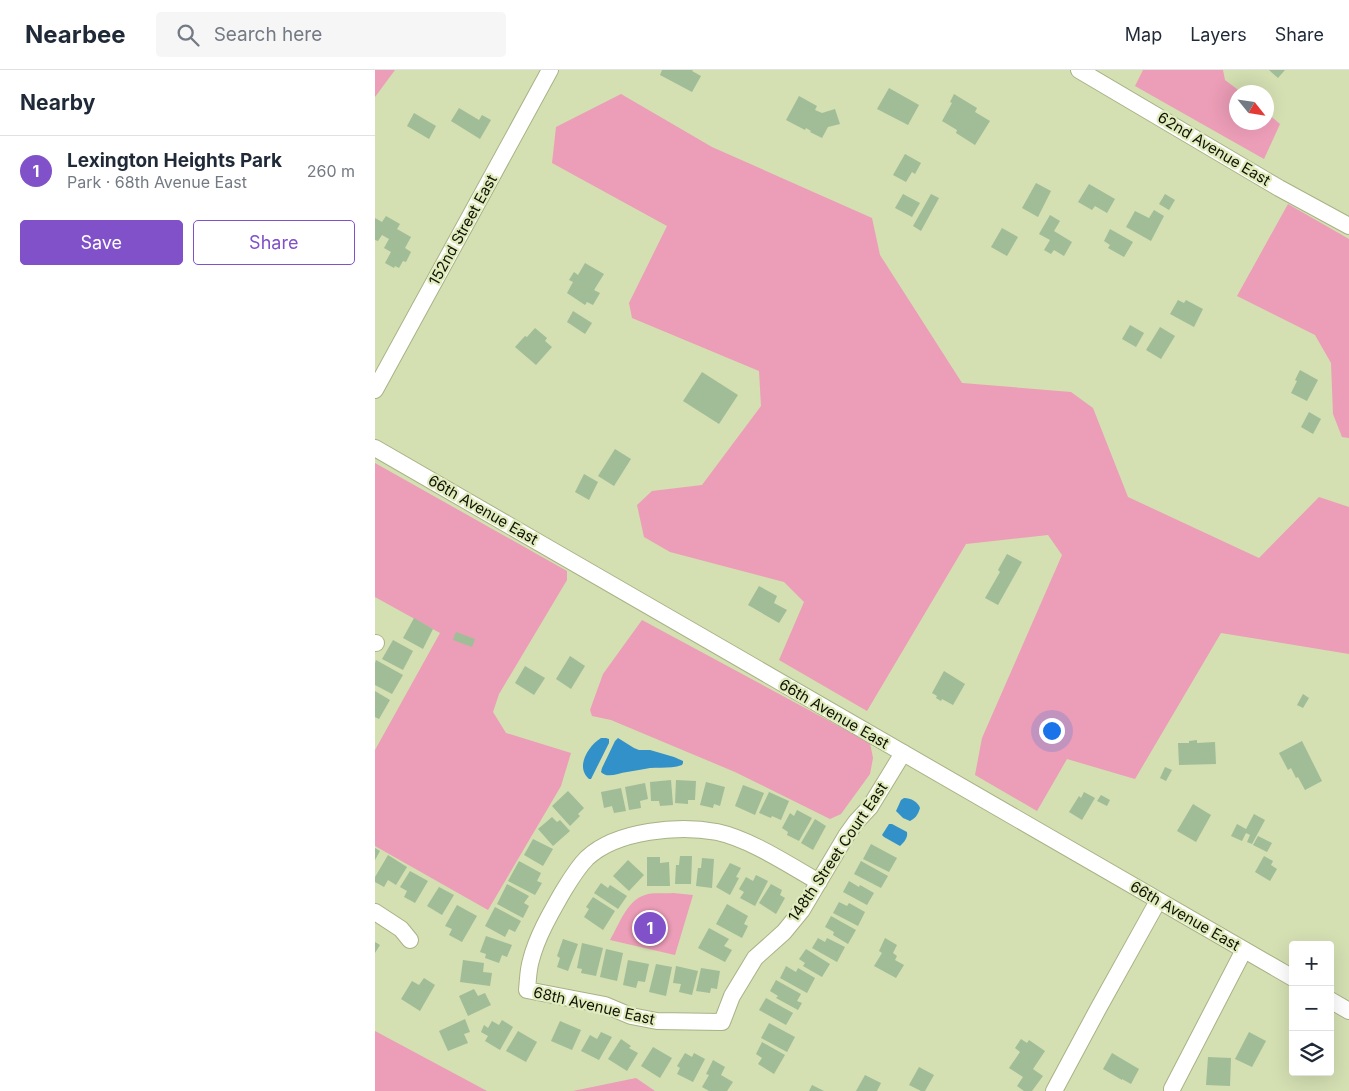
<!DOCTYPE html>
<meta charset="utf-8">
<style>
body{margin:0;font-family:Inter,sans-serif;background:#f6f6f7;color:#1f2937}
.controls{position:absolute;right:15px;bottom:15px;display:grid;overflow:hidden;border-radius:5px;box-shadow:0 5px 20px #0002}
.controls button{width:45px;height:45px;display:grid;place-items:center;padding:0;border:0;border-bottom:1px solid #e0e1e3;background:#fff;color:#1f2937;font:25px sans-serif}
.compass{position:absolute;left:854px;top:15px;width:45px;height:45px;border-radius:50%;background:#fff;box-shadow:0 5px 20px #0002;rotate:120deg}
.you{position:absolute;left:676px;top:660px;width:18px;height:18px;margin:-12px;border:4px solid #fff;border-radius:50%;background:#1a73e8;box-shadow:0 0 0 8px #1a73e833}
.badge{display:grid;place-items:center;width:32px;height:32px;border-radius:50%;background:#8151c9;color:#fff;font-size:16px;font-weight:700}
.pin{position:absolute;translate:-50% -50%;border:2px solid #fff;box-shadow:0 1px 5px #0006}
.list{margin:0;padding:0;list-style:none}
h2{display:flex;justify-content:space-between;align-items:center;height:65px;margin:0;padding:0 20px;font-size:21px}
h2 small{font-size:16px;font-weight:400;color:#747a83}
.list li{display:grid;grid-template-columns:32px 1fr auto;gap:15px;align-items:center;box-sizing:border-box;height:70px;padding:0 20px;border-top:1px solid #e0e1e3}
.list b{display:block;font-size:19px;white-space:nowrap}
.list p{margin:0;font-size:16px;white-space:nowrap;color:#747a83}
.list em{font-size:16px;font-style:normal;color:#747a83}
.actions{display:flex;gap:10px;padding:15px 20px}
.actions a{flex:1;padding:11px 0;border:1px solid #8151c9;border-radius:5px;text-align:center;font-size:18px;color:#8151c9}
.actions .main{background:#8151c9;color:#fff}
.icon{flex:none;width:28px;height:28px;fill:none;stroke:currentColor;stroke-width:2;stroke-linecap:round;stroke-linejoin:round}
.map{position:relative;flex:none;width:974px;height:1021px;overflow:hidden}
header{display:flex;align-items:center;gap:30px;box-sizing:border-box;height:70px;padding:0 25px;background:#fff;border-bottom:1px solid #e0e1e3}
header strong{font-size:24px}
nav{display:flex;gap:28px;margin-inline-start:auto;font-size:18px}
.search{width:350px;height:45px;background:#f6f6f7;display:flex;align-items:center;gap:12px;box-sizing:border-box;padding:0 18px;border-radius:5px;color:#747a83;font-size:19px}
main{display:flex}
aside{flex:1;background:#fff}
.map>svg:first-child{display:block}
</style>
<header>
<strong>Nearbee</strong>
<div class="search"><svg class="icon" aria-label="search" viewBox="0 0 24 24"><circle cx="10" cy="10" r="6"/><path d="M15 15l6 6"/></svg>Search here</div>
<nav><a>Map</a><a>Layers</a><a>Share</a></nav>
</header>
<main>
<aside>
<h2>Nearby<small></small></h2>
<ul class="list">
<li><span class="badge">1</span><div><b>Lexington Heights Park</b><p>Park · 68th Avenue East</p></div><em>260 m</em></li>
</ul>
<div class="actions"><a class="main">Save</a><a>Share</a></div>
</aside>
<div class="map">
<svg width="974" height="1021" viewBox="0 0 974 1021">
<rect width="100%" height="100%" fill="#d4dfb2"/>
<!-- green -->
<g fill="#ec9db7">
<polygon points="0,0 20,0 0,27"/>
<polygon points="768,0 848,0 850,10 866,22 862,22 862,52 892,52 892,43 905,54 889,89 760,16"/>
<polygon points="246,24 337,77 497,148 505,185 587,313 696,322 718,338 753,427 884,488 944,427 974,437 974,584 846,563 760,709 692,689 662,741 600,705 607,668 687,485 673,465 591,474 492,641 404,590 429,532 409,512 295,482 269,467 262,435 277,421 327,415 386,336 384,301 257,248 254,233 292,156 177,93 181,57"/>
<polygon points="913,134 974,169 974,368 967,367 958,344 956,293 940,265 862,226"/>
<polygon points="0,393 192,501 192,510 124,624 118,642 131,663 196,683 186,716 113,840 0,776 0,680 65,563 0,527"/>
<polygon points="267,550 495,673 498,688 495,704 466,744 455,749 360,702 236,650 217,646 215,640 228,604"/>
<path d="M298,823L318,825L300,885L235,870C244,855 252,830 270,825C278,822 289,824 298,823Z"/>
<polygon points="0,961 112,1021 0,1021"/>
<polygon points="261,1008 280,1021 198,1021"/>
</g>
<!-- water -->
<g fill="#3291c8">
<path d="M226,668H231L234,669V673L216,709H214C200,697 213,676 226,668Z"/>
<path d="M243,668L259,678L264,680H275L299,687L308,691V693L307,695C297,699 286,697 275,698C268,699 260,701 252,702C243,703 232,709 226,702L227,698L240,671Z"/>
<path d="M529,728C536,728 543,732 545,738C543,744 541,748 535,751L528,748L521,741L526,730Z"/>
<path d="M514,754H517L532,762C533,768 529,772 525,776L509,767L507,765Z"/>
</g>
<!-- building -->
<g fill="#a0bd97">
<polygon points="287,0 318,0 317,1 326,6 317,22 285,5"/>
<polygon points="894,0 910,0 903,8"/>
<polygon points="514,18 544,35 533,55 502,39"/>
<polygon points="579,24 602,38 600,42 615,51 600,75 581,63 582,60 567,51 577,33 575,32"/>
<polygon points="424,26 442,36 440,40 447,43 460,39 465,54 453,57 447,68 435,62 436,61 431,58 430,60 411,50"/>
<polygon points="84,38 104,50 107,45 116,50 105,69 76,51"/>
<polygon points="39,43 61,56 54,69 32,56"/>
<polygon points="530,84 546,93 540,104 537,102 531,112 518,105"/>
<polygon points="661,113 676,121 663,147 647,138"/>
<polygon points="714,114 740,129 732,143 720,136 717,140 703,132"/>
<polygon points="528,124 545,133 537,147 520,138"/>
<polygon points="556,124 564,128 546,161 538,156"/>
<polygon points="790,124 800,130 794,140 784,134"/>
<polygon points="779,140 789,146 776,171 751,157 760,141 774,148"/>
<polygon points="675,145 685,151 679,161 697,172 689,186 679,180 676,184 669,180 675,170 664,164"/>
<polygon points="11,146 25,154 22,159 36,167 30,178 36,182 31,192 28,191 24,198 20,196 19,198 10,193 16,182 9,178 14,169 7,165 3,171 0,170 0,148 7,152"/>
<polygon points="627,158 643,167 632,186 616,177"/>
<polygon points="735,159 758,172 749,187 733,178 735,175 729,171"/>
<polygon points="210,193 229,204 219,220 225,223 218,235 212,232 210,235 192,223 198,212 194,210 199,202 203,205"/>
<polygon points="803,230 809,233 811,230 828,239 819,257 795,244"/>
<polygon points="198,241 217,253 210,264 192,252"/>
<polygon points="755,255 769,263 761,277 747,269"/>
<polygon points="785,257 800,266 786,289 771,280"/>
<polygon points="160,258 172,268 170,271 177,277 161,295 140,277 150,266 152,267"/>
<polygon points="925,300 943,310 932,331 916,323 922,311 920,310"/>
<polygon points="327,302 363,325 344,354 308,331"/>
<polygon points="934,342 946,349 938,364 926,357"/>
<polygon points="240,379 256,389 239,416 223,406"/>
<polygon points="209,404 223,412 214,430 200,422"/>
<polygon points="632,484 647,492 623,535 610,528 625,502 623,500"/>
<polygon points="384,516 402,526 399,533 412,540 404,553 373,535"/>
<polygon points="39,548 58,559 48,579 28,568"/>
<polygon points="81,562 100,569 97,577 78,570"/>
<polygon points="18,570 38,581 28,600 7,589"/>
<polygon points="195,586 210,596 196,619 181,609"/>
<polygon points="1,590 28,605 17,624 0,615 0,593"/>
<polygon points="150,596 170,608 159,625 140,613"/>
<polygon points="569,601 590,614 578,635 567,629 566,631 561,628 562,626 557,623"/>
<polygon points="0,621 15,630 4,649 0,647"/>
<polygon points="928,624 934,628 928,638 922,635"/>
<polygon points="822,670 822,673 840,672 841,694 804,695 803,673 814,673 814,671"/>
<polygon points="927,671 947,711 930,720 923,707 921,708 916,698 913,700 904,683"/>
<polygon points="790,697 797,700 791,711 785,708"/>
<polygon points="296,710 298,735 285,736 284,731 276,731 275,712"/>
<polygon points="301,710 321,711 320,730 313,730 313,734 300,733"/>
<polygon points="331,712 350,717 345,736 339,734 338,738 325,735"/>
<polygon points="270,713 273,729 265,731 266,738 254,740 250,717"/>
<polygon points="368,715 389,723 380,745 360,736"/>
<polygon points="246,718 251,741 239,743 237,736 229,738 226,722"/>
<polygon points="193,721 209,738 203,744 205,746 195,756 177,736"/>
<polygon points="394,722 414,731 406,750 397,746 396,748 384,743"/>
<polygon points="709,722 720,728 707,750 694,742 704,726 706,728"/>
<polygon points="726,725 735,730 732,736 722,731"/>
<polygon points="818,734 836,745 821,772 802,761"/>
<polygon points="422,740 437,748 424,771 412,765 413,762 407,758 415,743 419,746"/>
<polygon points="879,744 890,750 877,774 872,772 875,765 871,763 867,771 856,766 862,754 871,759"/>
<polygon points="177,747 182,752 185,750 195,761 178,776 163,759"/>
<polygon points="440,749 451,756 438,780 426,773"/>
<polygon points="883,766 897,773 892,782 878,775"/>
<polygon points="158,769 178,779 168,796 149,785"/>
<polygon points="496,774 522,788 514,802 488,789"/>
<polygon points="0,778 5,781 0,790"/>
<polygon points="13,785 32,797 21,815 13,810 9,817 0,812 0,807"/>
<polygon points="305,786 317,786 316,814 300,814 301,795 304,795"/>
<polygon points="889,786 898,791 896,795 902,799 895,811 880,802"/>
<polygon points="272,787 285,787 285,793 294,792 295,816 272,816"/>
<polygon points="327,788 339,789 337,818 321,816 323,798 326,798"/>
<polygon points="253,790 269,805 254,821 238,806"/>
<polygon points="144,791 166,803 162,811 167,813 160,825 133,811"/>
<polygon points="486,791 513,806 506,818 479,804"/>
<polygon points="355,793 366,798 361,807 364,808 355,825 341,817"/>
<polygon points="35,801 53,811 40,833 29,827 32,821 25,817"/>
<polygon points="381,805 393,811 380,836 365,828 369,822 364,819 371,807 378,811"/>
<polygon points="474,811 484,817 485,815 499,823 492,835 468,822"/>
<polygon points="226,813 233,818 235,815 252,826 243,839 219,823"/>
<polygon points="132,814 154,826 149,833 154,836 148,848 122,834"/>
<polygon points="396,814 407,820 405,825 410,828 401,844 384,833"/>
<polygon points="64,817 79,825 67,845 52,836"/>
<polygon points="218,827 240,841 228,860 209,847 214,839 211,837"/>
<polygon points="464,832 472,836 474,833 490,842 483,856 458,843"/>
<polygon points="352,834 373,846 369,854 373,856 367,868 341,854"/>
<polygon points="82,835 102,846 87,872 74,865 77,859 70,856"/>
<polygon points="120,837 146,851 140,862 134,859 130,867 110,856"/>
<polygon points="456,846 481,860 473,874 458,865 459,862 450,857"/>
<polygon points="334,858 354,869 349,876 357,880 350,892 323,878"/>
<polygon points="111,866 137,875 132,887 127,885 124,893 110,888 111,884 105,882"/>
<polygon points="443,868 450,872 452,868 470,877 462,892 437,878"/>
<polygon points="510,868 522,875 518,883 522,886 520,890 529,895 521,908 499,896 507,883 504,881"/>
<polygon points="188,869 203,874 193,901 182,897 185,888 182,886"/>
<polygon points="0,872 5,875 0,883"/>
<polygon points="207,873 228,878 221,906 206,903 207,899 202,898"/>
<polygon points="231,879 248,883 242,911 225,907"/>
<polygon points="431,879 455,894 447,907 428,896 430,893 424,889"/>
<polygon points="88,890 109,893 108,902 117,903 115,916 85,912"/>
<polygon points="253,890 274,894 270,912 263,911 261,918 248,915"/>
<polygon points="281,894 297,897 291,926 274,922"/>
<polygon points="301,896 323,901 317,925 304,922 306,914 298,913"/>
<polygon points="411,896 421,902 423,898 440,908 432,923 405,908"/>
<polygon points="326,898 345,901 342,919 336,918 335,923 321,921"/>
<polygon points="49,908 60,915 45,941 26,929 37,911 44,915"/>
<polygon points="401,910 426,924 422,931 427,933 423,940 401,928 403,926 395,921"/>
<polygon points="99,919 103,926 110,923 116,935 93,946 84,926"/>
<polygon points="391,928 418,943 411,955 384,940"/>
<polygon points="90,949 95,962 89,964 93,973 73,981 64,961"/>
<polygon points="127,950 138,957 125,980 110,971 113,966 106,962 109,955 113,958 117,951 124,955"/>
<polygon points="185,951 206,960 197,980 176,971"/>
<polygon points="394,953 420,967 412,982 386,968"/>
<polygon points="143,961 162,972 151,992 131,981"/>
<polygon points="226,962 237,967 224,990 206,981 215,965 222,969"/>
<polygon points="874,962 891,971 877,997 860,989"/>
<polygon points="246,969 256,976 254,978 263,983 252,1001 233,989"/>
<polygon points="646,969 652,973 654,970 670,981 658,999 668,1006 657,1021 649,1021 642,1016 648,1007 634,998 645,982 640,978"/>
<polygon points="387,972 410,985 399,1004 383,994 387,988 381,984"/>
<polygon points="278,977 297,988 285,1008 266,996"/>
<polygon points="310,983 317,987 319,983 330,989 318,1012 302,1004 305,998 302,996"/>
<polygon points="737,983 764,999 756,1014 747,1009 747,1010 728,999"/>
<polygon points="833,987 856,988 855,1016 831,1015"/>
<polygon points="338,990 350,997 346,1005 358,1012 352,1021 334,1021 327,1017 334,1005 331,1004"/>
<polygon points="544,997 559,1005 550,1021 546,1021 534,1015"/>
<polygon points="490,1005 506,1013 502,1021 481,1021"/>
<polygon points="437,1015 449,1021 434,1021"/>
</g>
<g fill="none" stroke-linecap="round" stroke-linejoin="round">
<!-- minor casing -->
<g stroke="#a8b286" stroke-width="18">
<g id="minor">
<polyline points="704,0 904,118 974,156"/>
<polyline points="0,320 175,0"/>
<polyline points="0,378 918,908"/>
<polyline points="0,573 1,573"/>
<path d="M444,812C414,795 375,769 342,762C304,755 242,760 212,788C201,799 194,812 186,825C174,846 162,867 156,890C153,900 153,910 152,920L230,935L256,946L282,951L347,952L357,926L380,888L409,862L427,840L471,766L481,752L495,737L528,683"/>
<polyline points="0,842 26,859 35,870"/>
<polyline points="955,930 974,941"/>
<polyline points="797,1019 869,880"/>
<polyline points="679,1021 723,939 783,831"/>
</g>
</g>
<!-- minor -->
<use href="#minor" stroke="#fff" stroke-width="16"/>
</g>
<g text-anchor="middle" stroke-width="4.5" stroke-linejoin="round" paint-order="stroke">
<!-- street labels -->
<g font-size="15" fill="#101304" stroke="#e1ecbe">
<text transform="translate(839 79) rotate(31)" y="5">62nd Avenue East</text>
<text transform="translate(88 160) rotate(-61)" y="5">152nd Street East</text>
<text transform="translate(108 440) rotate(30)" y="5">66th Avenue East</text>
<text transform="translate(459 644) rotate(30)" y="5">66th Avenue East</text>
<text transform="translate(463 782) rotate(-56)" y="5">148th Street Court East</text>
<text transform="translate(810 846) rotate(30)" y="5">66th Avenue East</text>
<text transform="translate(219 936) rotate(13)" y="5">68th Avenue East</text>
</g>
</g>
</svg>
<div class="controls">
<button>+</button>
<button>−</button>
<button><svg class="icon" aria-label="layers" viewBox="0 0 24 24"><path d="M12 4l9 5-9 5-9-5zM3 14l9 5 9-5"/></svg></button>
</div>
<svg class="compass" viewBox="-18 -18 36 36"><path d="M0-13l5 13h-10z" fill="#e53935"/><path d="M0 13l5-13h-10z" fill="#747a83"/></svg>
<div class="you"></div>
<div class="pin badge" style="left:275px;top:858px">1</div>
</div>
</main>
